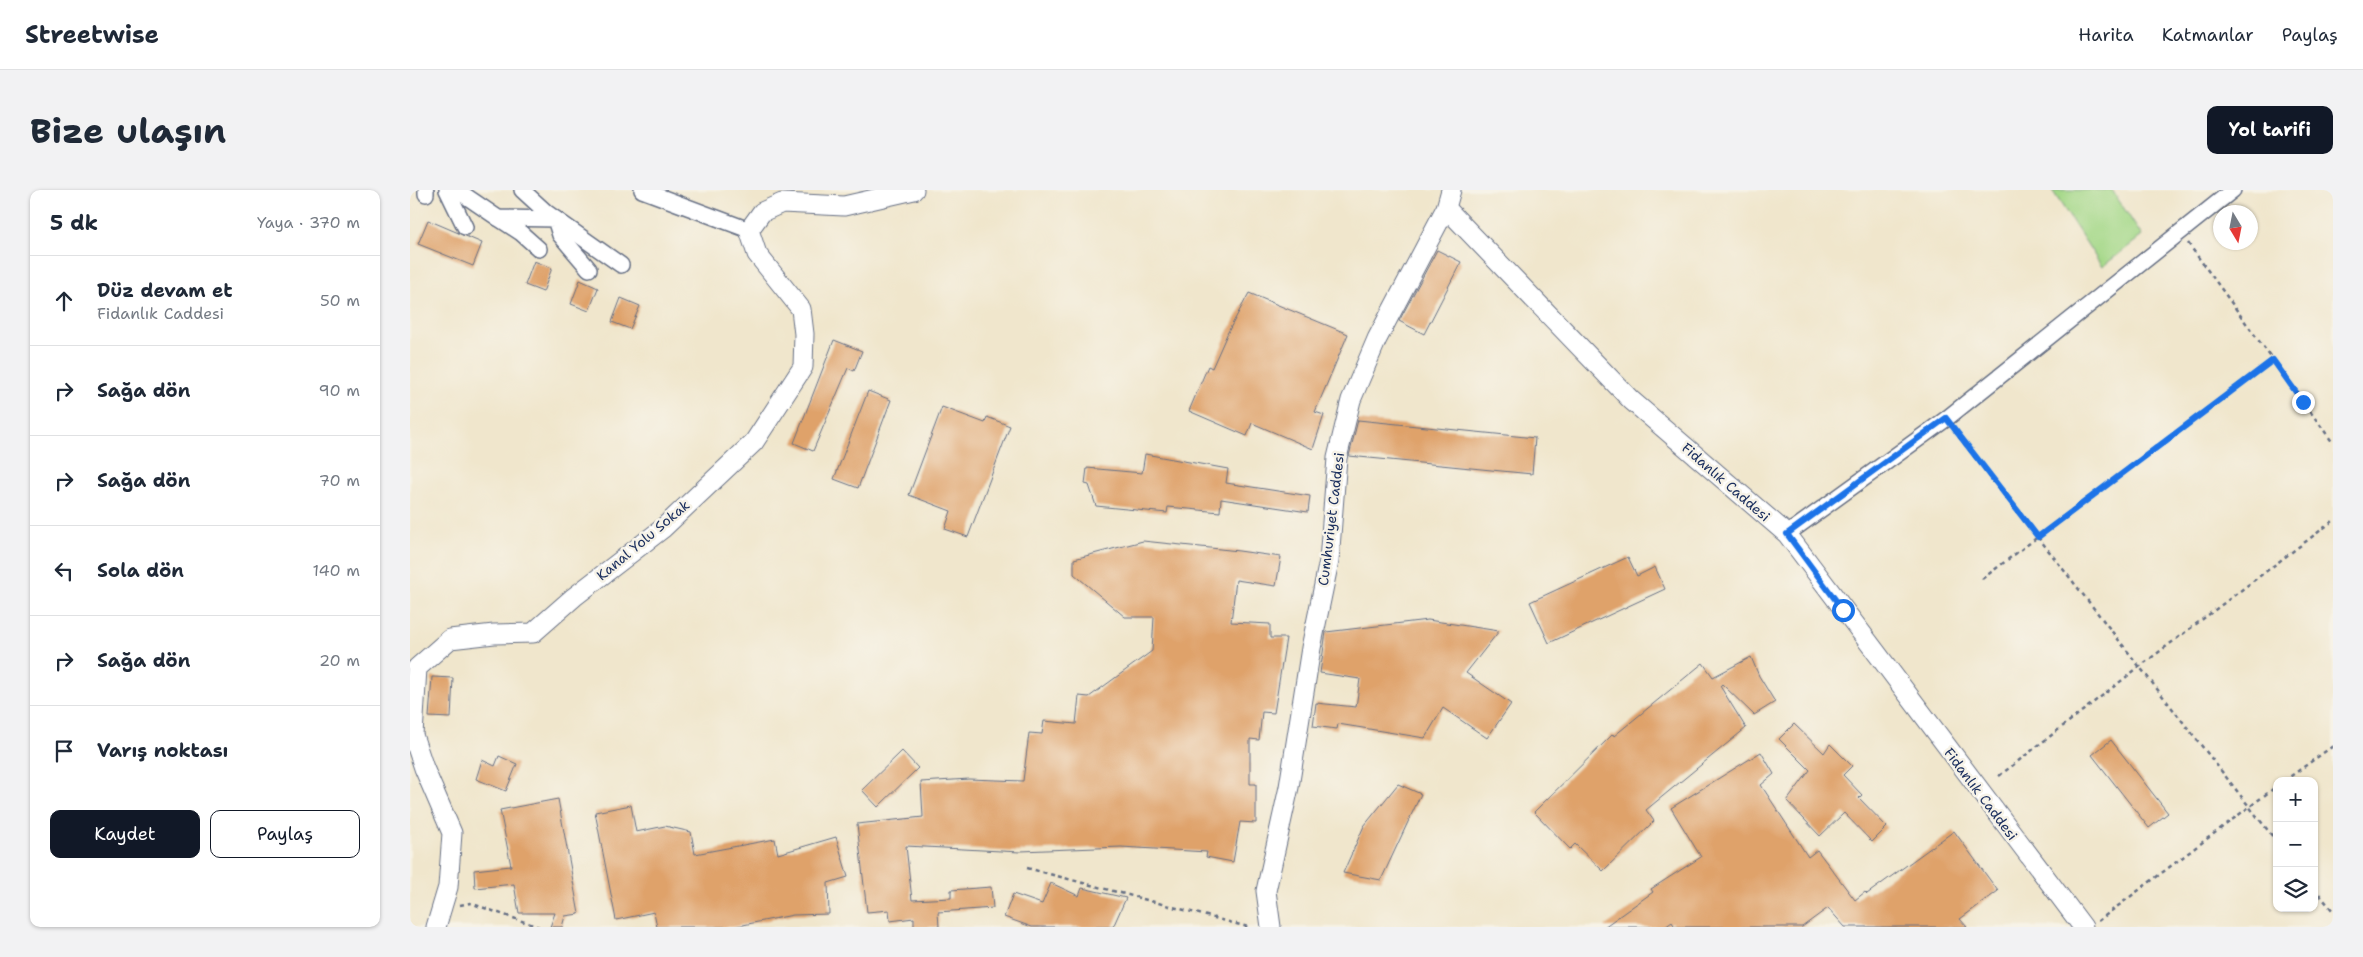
<!DOCTYPE html>
<html lang="tr">
<meta charset="utf-8">
<style>
body{margin:0;font-family:"Shantell Sans",sans-serif;background:#f2f2f3;color:#1f2937}
.controls{position:absolute;right:15px;bottom:15px;display:grid;overflow:hidden;border-radius:10px;box-shadow:0 1px 4px #0004}
.controls button{width:45px;height:45px;display:grid;place-items:center;padding:0;border:0;border-bottom:1px solid #e0e1e3;background:#fff;color:#1f2937;font:25px sans-serif}
.compass{position:absolute;left:1803px;top:15px;width:45px;height:45px;border-radius:50%;background:#fff;box-shadow:0 1px 4px #0004;rotate:170deg}
.stop{position:absolute;width:15px;height:15px;margin:-11px;border:4px solid #1a73e8;border-radius:50%;background:#fff}
.stop.end{background:#1a73e8;border-color:#fff;box-shadow:0 1px 5px #0008}
.list{margin:0;padding:0;list-style:none}
h2{display:flex;justify-content:space-between;align-items:center;height:65px;margin:0;padding:0 20px;font-size:21px}
h2 small{font-size:16px;font-weight:400;color:#747a83}
.list li{display:grid;grid-template-columns:32px 1fr auto;gap:15px;align-items:center;box-sizing:border-box;height:90px;padding:0 20px;border-top:1px solid #e0e1e3}
.list b{display:block;font-size:19px;white-space:nowrap}
.list p{margin:0;font-size:16px;white-space:nowrap;color:#747a83}
.list em{font-size:16px;font-style:normal;color:#747a83}
.actions{display:flex;gap:10px;padding:15px 20px}
.actions a{flex:1;padding:11px 0;border:1px solid #111827;border-radius:10px;text-align:center;font-size:18px;color:#111827}
.actions .main{background:#111827;color:#fff}
.icon{flex:none;width:28px;height:28px;fill:none;stroke:currentColor;stroke-width:2;stroke-linecap:round;stroke-linejoin:round}
.map{position:relative;flex:none;width:1923px;height:737px;overflow:hidden;border-radius:10px}
header{display:flex;align-items:center;gap:30px;box-sizing:border-box;height:70px;padding:0 25px;background:#fff;border-bottom:1px solid #e0e1e3}
header strong{font-size:24px}
nav{display:flex;gap:28px;margin-inline-start:auto;font-size:18px}
.intro{display:flex;align-items:center;justify-content:space-between;box-sizing:border-box;height:120px;padding:0 30px}
h1{margin:0;font-size:35px}
.button{padding:12px 22px;border-radius:10px;background:#111827;color:#fff;font-size:18px;font-weight:700}
main{display:flex;gap:30px;padding:0 30px}
aside{flex:1;background:#fff;border-radius:10px;box-shadow:0 1px 4px #0004}
.map>svg:first-child{display:block}
</style>
<header>
<strong>Streetwise</strong>
<nav><a>Harita</a><a>Katmanlar</a><a>Paylaş</a></nav>
</header>
<div class="intro"><h1>Bize ulaşın</h1><a class="button">Yol tarifi</a></div>
<main>
<aside>
<h2>5 dk<small>Yaya · 370 m</small></h2>
<ul class="list">
<li><svg class="icon" aria-label="ahead" viewBox="0 0 24 24"><path d="M12 20V5M6 11l6-6 6 6"/></svg><div><b>Düz devam et</b><p>Fidanlık Caddesi</p></div><em>50 m</em></li>
<li><svg class="icon" aria-label="right" viewBox="0 0 24 24"><path d="M7 20v-9h11M14 6l5 5-5 5"/></svg><div><b>Sağa dön</b></div><em>90 m</em></li>
<li><svg class="icon" aria-label="right" viewBox="0 0 24 24"><path d="M7 20v-9h11M14 6l5 5-5 5"/></svg><div><b>Sağa dön</b></div><em>70 m</em></li>
<li><svg class="icon" aria-label="left" viewBox="0 0 24 24"><path d="M17 20v-9H6M10 6l-5 5 5 5"/></svg><div><b>Sola dön</b></div><em>140 m</em></li>
<li><svg class="icon" aria-label="right" viewBox="0 0 24 24"><path d="M7 20v-9h11M14 6l5 5-5 5"/></svg><div><b>Sağa dön</b></div><em>20 m</em></li>
<li><svg class="icon" aria-label="arrive" viewBox="0 0 24 24"><path d="M6 21V4h12l-3 4 3 4H6"/></svg><div><b>Varış noktası</b></div></li>
</ul>
<div class="actions"><a class="main">Kaydet</a><a>Paylaş</a></div>
</aside>
<div class="map">
<svg width="1923" height="737" viewBox="0 0 1923 737">
<rect width="100%" height="100%" fill="#f7f3e8"/>
<filter id="ink" filterUnits="userSpaceOnUse"><feTurbulence type="fractalNoise" baseFrequency=".02" numOctaves="2"/><feDisplacementMap in="SourceGraphic" scale="10" xChannelSelector="R" yChannelSelector="G"/><feConvolveMatrix kernelMatrix="1 2 1 2 8 2 1 2 1" color-interpolation-filters="sRGB"/></filter>
<filter id="wash" filterUnits="userSpaceOnUse"><feTurbulence type="fractalNoise" baseFrequency=".0096" numOctaves="4" result="noise"/><feDisplacementMap in="SourceGraphic" scale="20" xChannelSelector="R" yChannelSelector="G"/><feGaussianBlur stdDeviation="1.12" result="paint"/><feColorMatrix in="noise" values="0 0 0 0 0 0 0 0 0 0 0 0 0 0 0 0 0 1.4 0 .05"/><feComposite in="paint" operator="in"/></filter>
<g filter="url(#wash)">
<rect width="100%" height="100%" fill="#f0e6cc"/>
<!-- green -->
<polygon fill="#a4d888" stroke="#608473" points="1642,0 1702,0 1732,46 1692,77"/>
<g id="blocks">
<!-- building -->
<g fill="#dfa26b">
<polygon points="18,30 72,53 63,76 8,54"/>
<polygon points="1027,60 1051,72 1014,144 989,131"/>
<polygon points="124,71 142,78 133,102 115,95"/>
<polygon points="170,90 188,98 179,121 161,114"/>
<polygon points="839,103 938,144 905,222 914,225 903,259 842,233 837,246 779,221 798,176 802,178 818,142"/>
<polygon points="211,108 230,116 220,139 202,132"/>
<polygon points="424,150 452,161 444,181 438,178 403,261 384,253"/>
<polygon points="458,201 481,210 448,298 424,289"/>
<polygon points="532,217 575,233 577,227 600,236 558,347 535,339 541,321 499,305"/>
<polygon points="948,230 1125,248 1122,284 939,266"/>
<polygon points="735,264 818,279 816,293 900,306 898,322 811,309 810,322 758,317 757,323 686,316 679,295 675,294 677,278 732,283"/>
<polygon points="733,351 829,361 871,367 866,396 826,390 821,432 860,434 860,448 876,448 864,523 852,522 849,550 840,549 840,594 846,594 846,633 830,632 823,672 796,667 797,662 711,657 611,661 610,662 496,656 502,710 541,708 541,700 581,697 583,718 528,722 529,737 504,737 504,728 480,731 479,720 457,722 447,634 513,627 511,592 559,589 613,591 619,543 632,544 634,531 666,534 669,506 679,507 742,461 744,427 715,427 664,384 664,369"/>
<polygon points="1218,367 1227,386 1245,377 1255,399 1139,453 1120,412"/>
<polygon points="1018,430 1089,441 1056,483 1101,514 1077,548 1033,518 1015,548 928,534 927,539 903,536 906,513 946,517 950,489 910,483 916,442"/>
<polygon points="1341,467 1349,486 1365,512 1344,525 1312,494 1310,496 1336,538 1236,620 1244,631 1193,681 1165,654 1160,659 1124,622 1203,544 1204,546 1293,473 1303,487"/>
<polygon points="22,487 43,488 41,528 19,527"/>
<polygon points="1384,534 1414,563 1420,554 1442,576 1433,585 1452,605 1449,608 1477,637 1462,652 1434,623 1410,646 1377,611 1400,580 1369,549"/>
<polygon points="1701,550 1758,623 1739,638 1682,565"/>
<polygon points="492,561 508,578 468,617 452,600"/>
<polygon points="1351,562 1364,584 1351,595 1398,667 1407,660 1445,710 1455,702 1457,704 1544,641 1588,701 1550,729 1557,737 1435,737 1418,718 1392,737 1265,737 1262,732 1255,737 1194,737 1243,702 1241,699 1291,667 1261,618"/>
<polygon points="89,566 107,574 96,601 66,589 72,570 85,576"/>
<polygon points="988,594 1011,604 971,690 933,683 954,636"/>
<polygon points="148,609 169,724 155,726 152,737 140,737 145,723 109,723 104,694 65,698 64,680 101,676 90,620"/>
<polygon points="221,615 226,642 255,636 281,642 285,664 365,649 368,664 426,647 438,687 418,693 419,724 383,725 323,737 247,737 244,722 206,730 185,622"/>
<polygon points="641,693 669,706 672,698 716,708 703,737 622,737 594,727 603,704 632,714"/>
</g>
</g>
</g>
<g filter="url(#ink)">
<use href="#blocks" fill-opacity="0" stroke="#666f84" stroke-width="1"/>
<g fill="none" stroke-linecap="round" stroke-linejoin="round">
<!-- minor casing -->
<g stroke="#666f84" stroke-width="18">
<g id="minor">
<polyline points="37,0 55,37"/>
<polyline points="47,0 88,28 145,29 150,45 179,79"/>
<polyline points="112,0 136,22 211,75"/>
<polyline points="232,0 339,40"/>
<polyline points="16,4 16,0"/>
<polyline points="88,28 111,43 129,59"/>
<polyline points="1377,344 1536,229 1823,0"/>
</g>
</g>
<!-- tertiary casing -->
<g stroke="#666f84" stroke-width="21">
<g id="tertiary">
<polyline points="1036,18 1221,210 1377,344 1673,737"/>
<polyline points="26,737 38,697 42,643 14,578 3,545 7,478 40,449 84,444 123,443 164,407 252,339 344,252 393,177 394,144 391,119 347,64 339,40 352,22 372,13 434,16 504,0"/>
<polyline points="861,737 856,701 879,597 901,458 919,371 927,268 941,210 967,149 1036,18 1041,0"/>
</g>
</g>
<!-- path -->
<g stroke="#666f84" stroke-width="2.5" stroke-dasharray="4 4" stroke-linecap="butt">
<polyline points="1778,53 1923,253"/>
<polyline points="1544,240 1867,652"/>
<polyline points="1572,389 1863,170"/>
<polyline points="1589,586 1729,477 1923,331"/>
<polyline points="1874,591 1923,556"/>
<polyline points="617,678 838,737"/>
<polyline points="1904,698 1923,721"/>
<polyline points="50,715 60,713 129,737"/>
<polyline points="1688,731 1867,596"/>
</g>
<!-- minor -->
<use href="#minor" stroke="#fff" stroke-width="15"/>
<!-- tertiary -->
<use href="#tertiary" stroke="#fff" stroke-width="19"/>
</g>
</g>
<g fill="none" stroke-linecap="round" stroke-linejoin="round" filter="url(#ink)">
<!-- route -->
<polyline stroke="#1a73e8" stroke-width="6" points="1433,420 1377,344 1536,228 1628,347 1863,170 1893,212"/>
</g>
<g text-anchor="middle" stroke-width="5" stroke-linejoin="round" paint-order="stroke">
<!-- street labels -->
<g font-size="14" fill="#1b2f5e" stroke="#f7f3e8">
<text transform="translate(1316 292) rotate(41)" y="5">Fidanlık Caddesi</text>
<text transform="translate(921 329) rotate(-83)" y="5">Cumhuriyet Caddesi</text>
<text transform="translate(233 350) rotate(-40)" y="5">Kanal Yolu Sokak</text>
<text transform="translate(1571 604) rotate(53)" y="5">Fidanlık Caddesi</text>
</g>
</g>
</svg>
<div class="controls">
<button>+</button>
<button>−</button>
<button><svg class="icon" aria-label="layers" viewBox="0 0 24 24"><path d="M12 4l9 5-9 5-9-5zM3 14l9 5 9-5"/></svg></button>
</div>
<svg class="compass" viewBox="-18 -18 36 36"><path d="M0-13l5 13h-10z" fill="#e53935"/><path d="M0 13l5-13h-10z" fill="#747a83"/></svg>
<div class="stop" style="left:1433px;top:420px"></div>
<div class="stop end" style="left:1893px;top:212px"></div>
</div>
</main>
